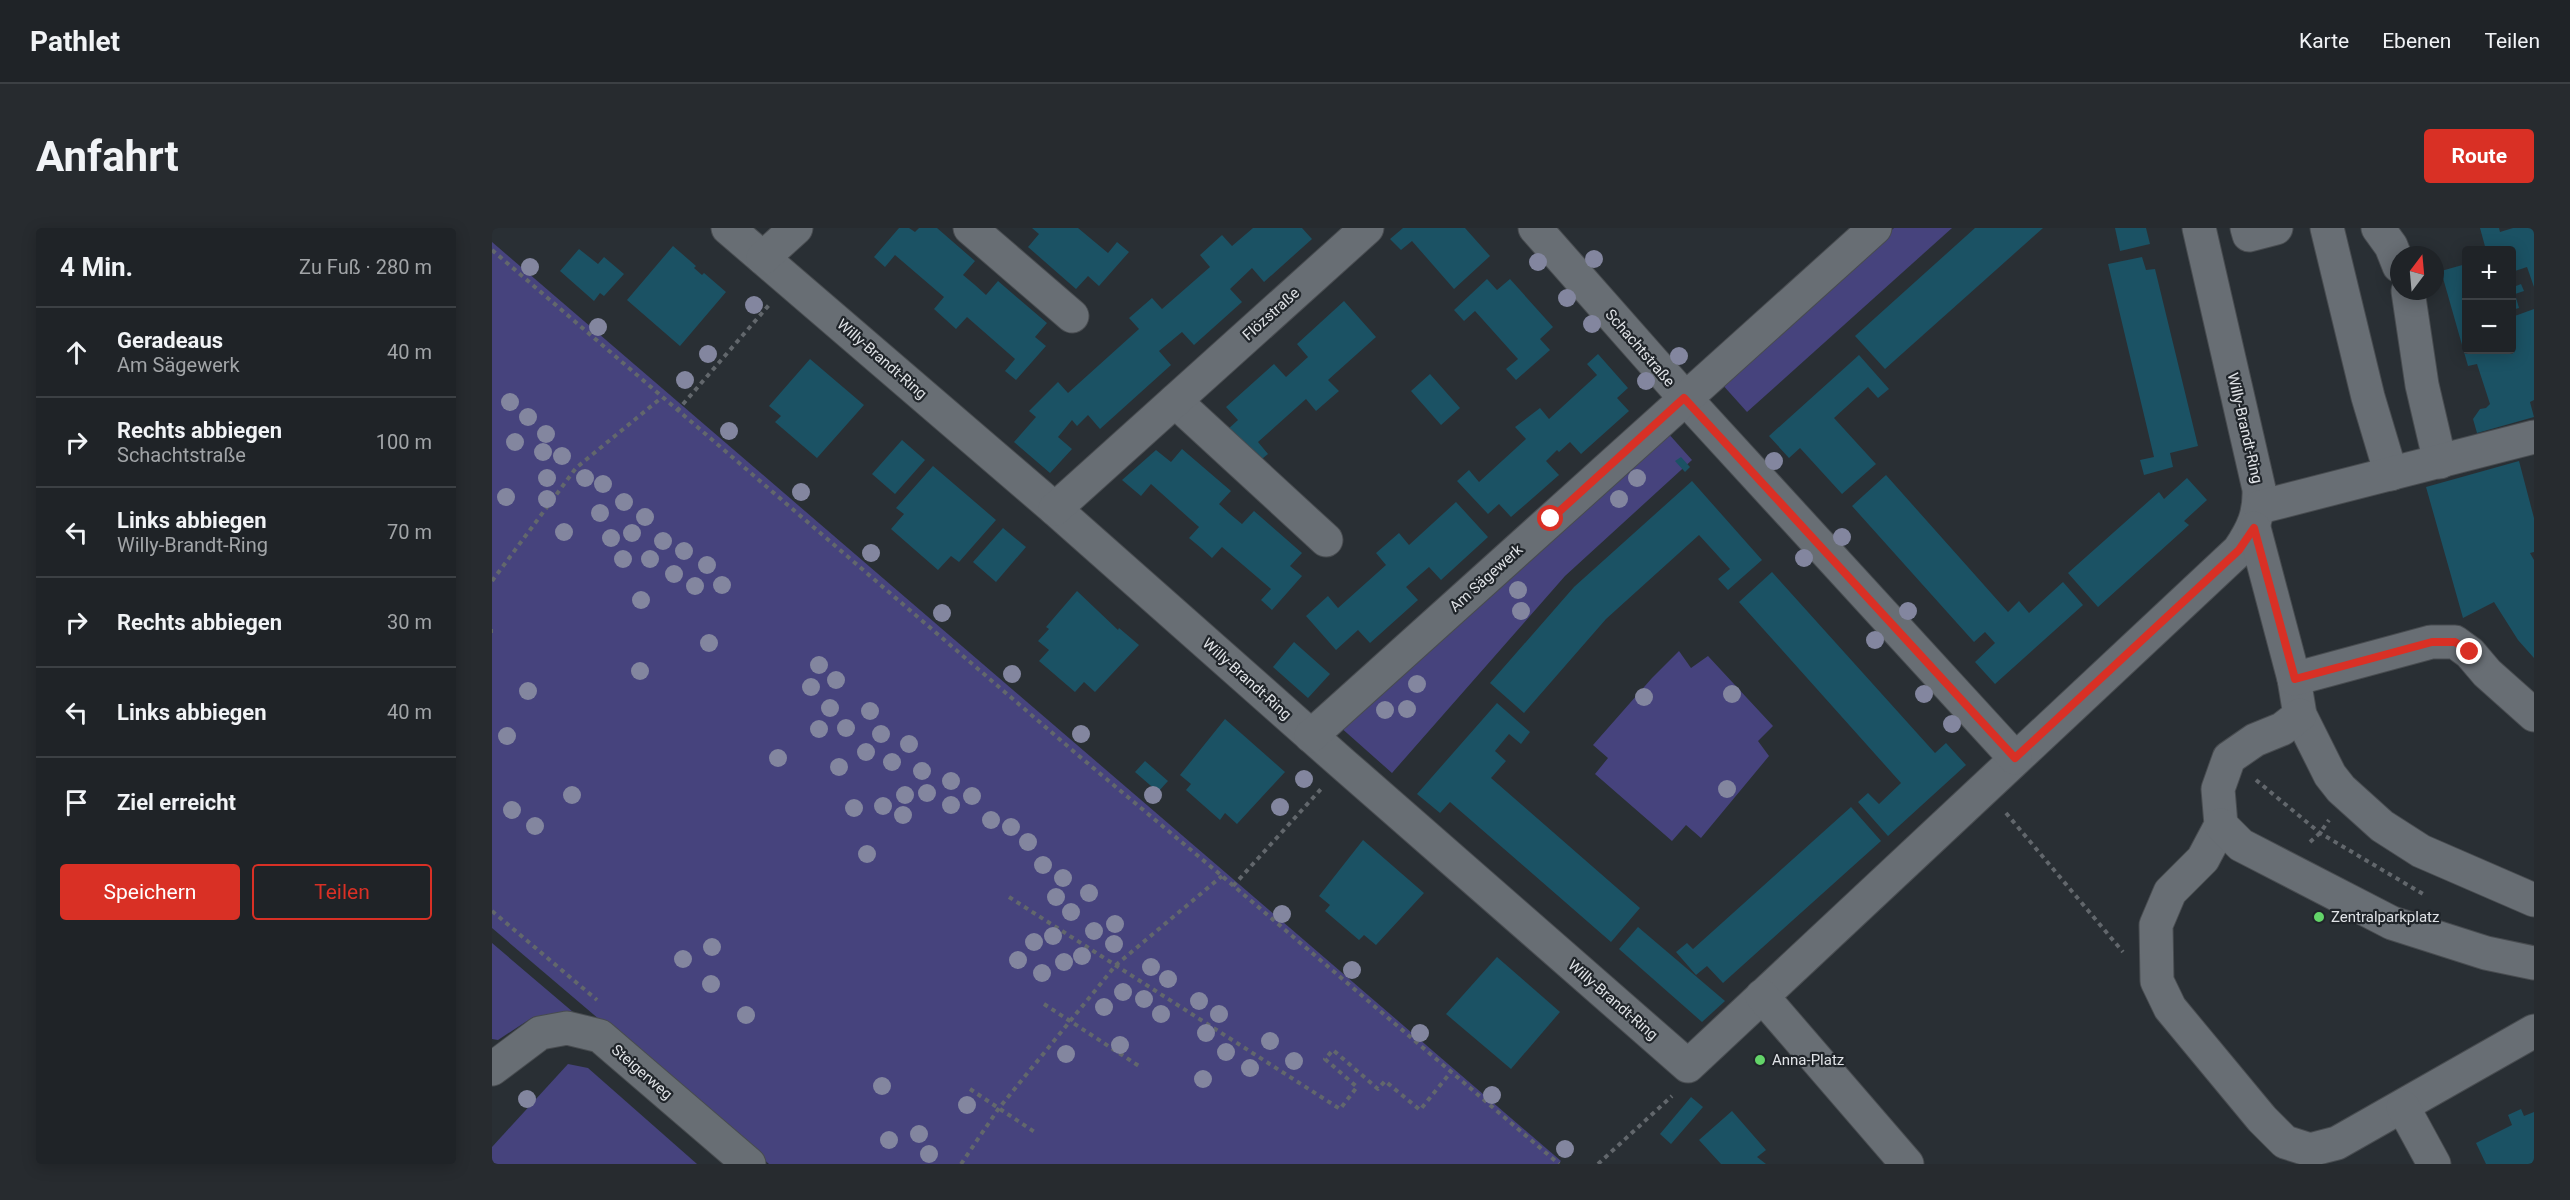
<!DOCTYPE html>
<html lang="de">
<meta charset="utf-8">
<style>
body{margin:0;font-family:Roboto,sans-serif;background:#272b2f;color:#f1f3f6}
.controls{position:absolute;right:18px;top:18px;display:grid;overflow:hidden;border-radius:6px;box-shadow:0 3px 15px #0003}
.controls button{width:54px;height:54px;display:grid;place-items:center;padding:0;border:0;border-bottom:2px solid #3c4044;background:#1f2327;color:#f1f3f6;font:30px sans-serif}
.compass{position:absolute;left:1898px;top:18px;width:54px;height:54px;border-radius:50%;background:#1f2327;box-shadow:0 3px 15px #0003;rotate:16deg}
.stop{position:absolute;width:18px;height:18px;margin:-14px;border:4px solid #d93025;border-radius:50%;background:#fff}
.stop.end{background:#d93025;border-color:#fff;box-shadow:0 2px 6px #0008}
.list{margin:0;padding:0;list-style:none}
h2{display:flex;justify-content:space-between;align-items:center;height:78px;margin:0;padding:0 24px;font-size:26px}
h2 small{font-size:20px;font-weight:400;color:#a1a4a7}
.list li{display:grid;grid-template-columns:39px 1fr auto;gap:18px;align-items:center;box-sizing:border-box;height:90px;padding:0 24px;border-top:2px solid #3c4044}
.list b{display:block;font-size:22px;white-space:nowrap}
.list p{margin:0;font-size:20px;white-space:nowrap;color:#a1a4a7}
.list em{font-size:20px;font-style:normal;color:#a1a4a7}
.actions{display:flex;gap:12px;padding:18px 24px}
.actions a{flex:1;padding:14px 0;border:2px solid #d93025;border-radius:6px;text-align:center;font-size:21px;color:#d93025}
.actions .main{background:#d93025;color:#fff}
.icon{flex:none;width:33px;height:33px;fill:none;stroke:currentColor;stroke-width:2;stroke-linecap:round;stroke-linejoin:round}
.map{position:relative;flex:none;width:2042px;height:936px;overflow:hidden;border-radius:6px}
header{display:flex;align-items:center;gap:36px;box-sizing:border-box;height:84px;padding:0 30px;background:#1f2327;border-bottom:2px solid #3c4044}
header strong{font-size:28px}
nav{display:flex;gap:33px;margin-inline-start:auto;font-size:21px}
.intro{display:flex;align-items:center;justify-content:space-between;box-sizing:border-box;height:144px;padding:0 36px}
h1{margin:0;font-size:42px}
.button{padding:15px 27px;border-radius:6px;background:#d93025;color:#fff;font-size:21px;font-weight:700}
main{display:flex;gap:36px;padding:0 36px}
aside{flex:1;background:#1f2327;border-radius:6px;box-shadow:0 3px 15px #0003}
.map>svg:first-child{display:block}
</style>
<header>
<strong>Pathlet</strong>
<nav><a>Karte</a><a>Ebenen</a><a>Teilen</a></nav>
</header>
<div class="intro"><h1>Anfahrt</h1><a class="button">Route</a></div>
<main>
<aside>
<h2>4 Min.<small>Zu Fuß · 280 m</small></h2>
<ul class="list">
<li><svg class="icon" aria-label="ahead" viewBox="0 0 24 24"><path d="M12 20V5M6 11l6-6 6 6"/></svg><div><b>Geradeaus</b><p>Am Sägewerk</p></div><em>40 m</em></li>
<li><svg class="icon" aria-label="right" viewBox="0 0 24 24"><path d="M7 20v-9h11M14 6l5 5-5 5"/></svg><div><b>Rechts abbiegen</b><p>Schachtstraße</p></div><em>100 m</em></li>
<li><svg class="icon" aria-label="left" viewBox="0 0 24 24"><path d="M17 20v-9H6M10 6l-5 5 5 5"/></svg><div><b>Links abbiegen</b><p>Willy-Brandt-Ring</p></div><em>70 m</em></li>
<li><svg class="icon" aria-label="right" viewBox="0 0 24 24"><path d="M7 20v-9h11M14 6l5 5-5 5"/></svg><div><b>Rechts abbiegen</b></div><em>30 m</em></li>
<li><svg class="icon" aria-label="left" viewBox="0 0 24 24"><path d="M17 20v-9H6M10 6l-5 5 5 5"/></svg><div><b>Links abbiegen</b></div><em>40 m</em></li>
<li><svg class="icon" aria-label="arrive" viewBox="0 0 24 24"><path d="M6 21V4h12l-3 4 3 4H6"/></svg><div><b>Ziel erreicht</b></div></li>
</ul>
<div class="actions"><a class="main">Speichern</a><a>Teilen</a></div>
</aside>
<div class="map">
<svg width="2042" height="936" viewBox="0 0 2042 936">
<rect width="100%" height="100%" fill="#292f34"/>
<!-- green -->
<g fill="#46437d">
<polygon points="1402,0 1460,0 1255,184 1229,155"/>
<polygon points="0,14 1069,933 1066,936 277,936 0,700"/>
<polygon points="1175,204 1200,232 1073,348 900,545 847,498"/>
<polygon points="1187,423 1199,440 1216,428 1281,498 1266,513 1277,528 1209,610 1194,597 1180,613 1103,546 1116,530 1101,517 1160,450"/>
<polygon points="0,715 81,784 41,789 6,812 0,811"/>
<polygon points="76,836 96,840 205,936 0,936 0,919"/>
</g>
<!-- building -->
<g fill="#1b5264">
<polygon points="407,0 417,0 423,4 427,0 445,0 483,33 471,47 483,57 494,67 506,53 555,95 543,109 554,118 524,152 513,143 523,131 475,89 464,101 442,81 452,69 403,27 393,39 382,29"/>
<polygon points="540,0 586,0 616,25 625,14 637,24 607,58 596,48 584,61 536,19 547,6"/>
<polygon points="761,0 810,0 820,11 772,54 760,40 738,61 750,74 702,117 690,104 667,123 679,137 608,201 596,187 585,198 580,192 566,209 580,221 558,245 522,214 544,189 537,183 566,154 576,165 647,101 637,90 660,70 670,81 718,39 708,27 730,7 740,18"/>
<polygon points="911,0 973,0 998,28 962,61 920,13 909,22 898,11"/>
<polygon points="1483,0 1551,0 1393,141 1363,108"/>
<polygon points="1623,0 1654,0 1658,16 1628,23"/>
<polygon points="1988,0 2007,0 2008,4 2021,0 2042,0 2042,59 2035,39 2020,44 2020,22 1994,22"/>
<polygon points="181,18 204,38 202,40 210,47 212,45 234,64 188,118 135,72"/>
<polygon points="87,21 106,36 112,29 132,46 112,68 108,65 102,73 68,43"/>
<polygon points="1650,29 1654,42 1663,41 1706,218 1678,225 1681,239 1652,247 1648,232 1662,229 1616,36"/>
<polygon points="1974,36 1974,122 2020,122 2020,89 2042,81 2042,172 2038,174 2042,189 1985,205 1981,191 1988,181 1994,180 1998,176 1985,136 1976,138 1949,43"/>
<polygon points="2020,45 2024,58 2029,56 2032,63 2023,66 2027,80 2020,82"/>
<polygon points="995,51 1005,62 1018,51 1061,99 1048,111 1058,122 1024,152 1014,141 1026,131 983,83 972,93 962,82"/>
<polygon points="852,73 884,109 836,152 847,163 824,183 814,171 766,214 776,226 765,235 735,202 746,192 734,179 782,136 794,149 816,129 805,116"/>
<polygon points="1106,126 1136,160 1125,170 1137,183 1089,226 1078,214 1067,224 1065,222 1054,233 1067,247 1019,289 1007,276 996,286 965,253 977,242 987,254 1034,211 1023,199 1048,180 1057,191 1105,147 1095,136"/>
<polygon points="1367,127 1397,161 1386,170 1376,159 1342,190 1384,236 1350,266 1308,220 1297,230 1277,208"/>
<polygon points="318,131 372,177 325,230 283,194 289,188 277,178"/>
<polygon points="938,146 968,180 949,197 919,163"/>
<polygon points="410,212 433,232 403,266 380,246"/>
<polygon points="690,221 739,263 727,276 738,286 750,296 762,283 810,325 798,338 810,348 780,382 769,372 779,361 730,319 720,330 709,320 697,310 707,299 659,256 649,268 630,252 664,222 679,234"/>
<polygon points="1189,229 1198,239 1193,244 1183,233"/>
<polygon points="2027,233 2042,290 2042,324 2038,325 2042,332 2042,430 2026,412 2002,374 1971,390 1934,259"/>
<polygon points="441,238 504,292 467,334 459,328 446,342 399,301 412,286 404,280"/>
<polygon points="1394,247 1516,384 1527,373 1537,385 1571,354 1591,377 1503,456 1483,434 1503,415 1493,404 1482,414 1360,278"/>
<polygon points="1695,250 1715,272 1692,293 1697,297 1606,379 1576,345 1667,264 1672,271"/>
<polygon points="1200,253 1270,332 1236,362 1226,351 1238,341 1207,307 1114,391 1032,485 998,455 1082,359"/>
<polygon points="964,274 996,309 949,352 937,339 914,359 926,372 878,415 866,402 844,422 814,388 836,368 846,380 894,337 884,325 907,305 917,317"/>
<polygon points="511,300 534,319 504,354 481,334"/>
<polygon points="1280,344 1443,525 1454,515 1474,537 1396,608 1366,574 1376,565 1387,576 1409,555 1247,374"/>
<polygon points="585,363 626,402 627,400 647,417 603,464 592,454 583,464 547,433 557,422 546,413 557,401 554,399"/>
<polygon points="802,414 838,446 816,470 781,439"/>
<polygon points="1005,475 1038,504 1029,516 1017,506 1003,523 1014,533 999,550 1148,680 1119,714 958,574 948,585 925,566"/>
<polygon points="733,491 793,544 745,596 733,585 728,592 694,562 699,556 688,547"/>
<polygon points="653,533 676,553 666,564 643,544"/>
<polygon points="1359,579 1389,613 1231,755 1215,738 1204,747 1184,724 1195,715 1201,721"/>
<polygon points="871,612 932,665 884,717 872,707 867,712 833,683 838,677 827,668"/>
<polygon points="1146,699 1233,773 1210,794 1127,721"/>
<polygon points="1005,729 1068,784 1019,841 954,786"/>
<polygon points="1199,869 1211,879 1179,916 1168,906"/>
<polygon points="2029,881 2032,888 2042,884 2042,936 1994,936 1984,915 2020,897 2016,887"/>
<polygon points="1240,883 1274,922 1265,929 1274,936 1229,936 1207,912"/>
</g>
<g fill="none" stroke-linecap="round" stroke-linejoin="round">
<!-- minor casing -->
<g stroke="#484c50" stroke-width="35">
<g id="minor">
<path d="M236,0L563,281L851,536L1196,838L1747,322C1761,301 1768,286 1767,261L1707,0"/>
<polyline points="478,0 580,88"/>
<polyline points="1043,0 1193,170 1523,530"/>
<polyline points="1755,0 1757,7 1784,0"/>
<polyline points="1835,0 1876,169 1899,246"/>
<polyline points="1886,0 1899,18 1907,38"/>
<polyline points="271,30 304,0"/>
<polyline points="1916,63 1930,157 1948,234"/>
<polyline points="683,173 834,312"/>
<polyline points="1768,279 2042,209"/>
<polyline points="563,281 875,0"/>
<polyline points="1762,300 1802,451 1808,487 1838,547 1849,561 1890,598 1929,623 2042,672"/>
<polyline points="1802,451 1939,414 1963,414 1978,425 1995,445 2042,487"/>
<polyline points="1808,487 1790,501 1763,512 1737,530 1726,561 1729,597 1711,631 1678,664 1664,697 1665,753 1678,780 1770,891 1793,914 1818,922 1845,915 2042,803"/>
<polyline points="819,508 1383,0"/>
<polyline points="1729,597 1749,617 1900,695 1994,725 2042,735"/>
<polyline points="1270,768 1415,936"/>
<polyline points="0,841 48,805 75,800 108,808 257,936"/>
<polyline points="1911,879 1942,936"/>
</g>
</g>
<!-- path -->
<g stroke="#62676c" stroke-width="4" stroke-dasharray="4.5 4.5" stroke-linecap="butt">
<polyline points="0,22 587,528 730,648 1067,936"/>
<polyline points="185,183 277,77"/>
<polyline points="0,353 84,240 169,170"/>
<polyline points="0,403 1,403"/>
<polyline points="1764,552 1828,605 1931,666"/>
<polyline points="1514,585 1631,724"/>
<polyline points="1818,614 1828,605 1837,592"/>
<polyline points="741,658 829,561"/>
<polyline points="517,669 848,881 865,859 833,831 841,822 886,861 893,853 928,882 959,844"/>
<polyline points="0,683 105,772"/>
<polyline points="552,776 650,840"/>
<polyline points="478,861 544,905"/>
<polyline points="469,936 507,880 624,737 730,648"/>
<polyline points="1106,936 1180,868"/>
</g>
<!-- minor -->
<use href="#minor" stroke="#686e74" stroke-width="33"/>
</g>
<!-- trees -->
<g fill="#83869f">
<circle cx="1102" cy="31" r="9"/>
<circle cx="1046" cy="34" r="9"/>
<circle cx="38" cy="39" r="9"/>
<circle cx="1075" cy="70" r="9"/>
<circle cx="262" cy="77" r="9"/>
<circle cx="1100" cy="96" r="9"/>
<circle cx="106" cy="99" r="9"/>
<circle cx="216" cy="126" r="9"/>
<circle cx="1187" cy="128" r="9"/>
<circle cx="193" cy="152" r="9"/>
<circle cx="1154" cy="153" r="9"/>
<circle cx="18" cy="174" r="9"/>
<circle cx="36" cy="189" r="9"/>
<circle cx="237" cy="203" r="9"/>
<circle cx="54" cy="206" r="9"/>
<circle cx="23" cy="214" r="9"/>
<circle cx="51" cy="224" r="9"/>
<circle cx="70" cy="228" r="9"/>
<circle cx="1282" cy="233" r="9"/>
<circle cx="55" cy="250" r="9"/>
<circle cx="93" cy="250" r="9"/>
<circle cx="1145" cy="250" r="9"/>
<circle cx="111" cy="256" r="9"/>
<circle cx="309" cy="264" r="9"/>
<circle cx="14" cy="269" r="9"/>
<circle cx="55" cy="271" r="9"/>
<circle cx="1127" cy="271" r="9"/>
<circle cx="132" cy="274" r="9"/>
<circle cx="108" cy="285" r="9"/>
<circle cx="153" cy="289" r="9"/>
<circle cx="72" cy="304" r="9"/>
<circle cx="140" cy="305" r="9"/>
<circle cx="1350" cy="309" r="9"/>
<circle cx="119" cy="310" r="9"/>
<circle cx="171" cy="313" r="9"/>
<circle cx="192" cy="323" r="9"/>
<circle cx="379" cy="325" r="9"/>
<circle cx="1312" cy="330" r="9"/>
<circle cx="131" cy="331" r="9"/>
<circle cx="158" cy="331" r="9"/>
<circle cx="215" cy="337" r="9"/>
<circle cx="182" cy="346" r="9"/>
<circle cx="230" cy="357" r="9"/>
<circle cx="203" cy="358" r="9"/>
<circle cx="1026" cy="362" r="9"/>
<circle cx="149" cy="372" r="9"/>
<circle cx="1029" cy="383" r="9"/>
<circle cx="1416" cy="383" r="9"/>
<circle cx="450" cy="385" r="9"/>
<circle cx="1383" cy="412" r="9"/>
<circle cx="217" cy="415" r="9"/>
<circle cx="327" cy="437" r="9"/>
<circle cx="148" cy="443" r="9"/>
<circle cx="520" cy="446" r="9"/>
<circle cx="344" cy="452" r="9"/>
<circle cx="925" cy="456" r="9"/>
<circle cx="319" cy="459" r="9"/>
<circle cx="36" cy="463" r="9"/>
<circle cx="1240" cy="466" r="9"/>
<circle cx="1432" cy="466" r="9"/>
<circle cx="1152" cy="469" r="9"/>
<circle cx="338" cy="480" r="9"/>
<circle cx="915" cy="481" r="9"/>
<circle cx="893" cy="482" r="9"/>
<circle cx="378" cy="483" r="9"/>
<circle cx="1460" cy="496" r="9"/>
<circle cx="354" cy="500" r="9"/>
<circle cx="327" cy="501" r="9"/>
<circle cx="389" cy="506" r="9"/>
<circle cx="589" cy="506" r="9"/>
<circle cx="15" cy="508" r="9"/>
<circle cx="417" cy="516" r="9"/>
<circle cx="374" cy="524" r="9"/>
<circle cx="286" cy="530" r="9"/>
<circle cx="400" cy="534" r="9"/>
<circle cx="347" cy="539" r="9"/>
<circle cx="430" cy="543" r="9"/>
<circle cx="812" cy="551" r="9"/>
<circle cx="459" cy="553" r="9"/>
<circle cx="1235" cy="561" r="9"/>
<circle cx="435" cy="565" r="9"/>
<circle cx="80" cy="567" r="9"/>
<circle cx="413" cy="567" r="9"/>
<circle cx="661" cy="567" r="9"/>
<circle cx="480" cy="568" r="9"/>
<circle cx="459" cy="577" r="9"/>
<circle cx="391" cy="578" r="9"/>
<circle cx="788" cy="579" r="9"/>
<circle cx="362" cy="580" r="9"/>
<circle cx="20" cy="582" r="9"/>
<circle cx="411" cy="587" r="9"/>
<circle cx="499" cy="592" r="9"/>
<circle cx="43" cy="598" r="9"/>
<circle cx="519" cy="599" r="9"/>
<circle cx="536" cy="614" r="9"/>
<circle cx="375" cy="626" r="9"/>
<circle cx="551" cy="637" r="9"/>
<circle cx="571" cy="650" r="9"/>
<circle cx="597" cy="665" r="9"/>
<circle cx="564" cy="669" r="9"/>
<circle cx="579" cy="684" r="9"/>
<circle cx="790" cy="686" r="9"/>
<circle cx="623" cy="696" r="9"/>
<circle cx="602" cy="703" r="9"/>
<circle cx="561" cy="708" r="9"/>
<circle cx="542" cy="714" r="9"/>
<circle cx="622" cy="716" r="9"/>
<circle cx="220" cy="719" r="9"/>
<circle cx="590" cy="728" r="9"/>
<circle cx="191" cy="731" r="9"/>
<circle cx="526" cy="732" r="9"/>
<circle cx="572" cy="734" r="9"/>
<circle cx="659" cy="739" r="9"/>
<circle cx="860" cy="742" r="9"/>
<circle cx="550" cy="745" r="9"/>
<circle cx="676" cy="751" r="9"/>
<circle cx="219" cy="756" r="9"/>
<circle cx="631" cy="764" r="9"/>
<circle cx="652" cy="771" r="9"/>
<circle cx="707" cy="773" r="9"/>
<circle cx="612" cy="779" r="9"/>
<circle cx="669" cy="786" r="9"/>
<circle cx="727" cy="786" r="9"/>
<circle cx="254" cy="787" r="9"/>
<circle cx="714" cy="805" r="9"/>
<circle cx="928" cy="805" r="9"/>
<circle cx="778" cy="813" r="9"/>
<circle cx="628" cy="817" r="9"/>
<circle cx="734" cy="824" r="9"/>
<circle cx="574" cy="826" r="9"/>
<circle cx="802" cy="833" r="9"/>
<circle cx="758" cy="840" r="9"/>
<circle cx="711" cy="851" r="9"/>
<circle cx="390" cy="858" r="9"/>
<circle cx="1000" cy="867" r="9"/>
<circle cx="35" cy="871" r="9"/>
<circle cx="475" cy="877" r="9"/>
<circle cx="427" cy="906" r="9"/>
<circle cx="397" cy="912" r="9"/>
<circle cx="1073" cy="921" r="9"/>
<circle cx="437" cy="926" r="9"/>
</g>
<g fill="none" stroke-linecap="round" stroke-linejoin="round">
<!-- route -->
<polyline stroke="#d93025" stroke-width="8" points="1059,291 1192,170 1523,530 1747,322 1762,300 1803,451 1940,414 1963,414 1978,424"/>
</g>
<!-- markers -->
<g fill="#63d469" stroke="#20252a" stroke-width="2">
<circle cx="1827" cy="689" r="6"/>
<circle cx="1268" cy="832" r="6"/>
</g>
<g text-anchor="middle" stroke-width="4.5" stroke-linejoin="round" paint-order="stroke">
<!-- street labels -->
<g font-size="15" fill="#e0e3e7" stroke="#20252a">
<text transform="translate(779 86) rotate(-42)" y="5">Flözstraße</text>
<text transform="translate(1148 120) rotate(49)" y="5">Schachtstraße</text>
<text transform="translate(390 131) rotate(41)" y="5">Willy-Brandt-Ring</text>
<text transform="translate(1753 200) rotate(77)" y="5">Willy-Brandt-Ring</text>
<text transform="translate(994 350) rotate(-42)" y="5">Am Sägewerk</text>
<text transform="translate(755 451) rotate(42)" y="5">Willy-Brandt-Ring</text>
<text transform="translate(1121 772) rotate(41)" y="5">Willy-Brandt-Ring</text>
<text transform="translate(150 844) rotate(41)" y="5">Steigerweg</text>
</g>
<!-- poi labels -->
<g font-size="15" fill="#e0e3e7" stroke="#20252a" text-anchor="start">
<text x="1839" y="694">Zentralparkplatz</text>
<text x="1280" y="837">Anna-Platz</text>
</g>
</g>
</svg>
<div class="controls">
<button>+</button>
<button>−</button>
</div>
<svg class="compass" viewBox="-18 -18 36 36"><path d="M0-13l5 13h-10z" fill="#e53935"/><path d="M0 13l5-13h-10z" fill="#a1a4a7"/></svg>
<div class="stop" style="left:1059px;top:291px"></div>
<div class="stop end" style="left:1978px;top:424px"></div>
</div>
</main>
